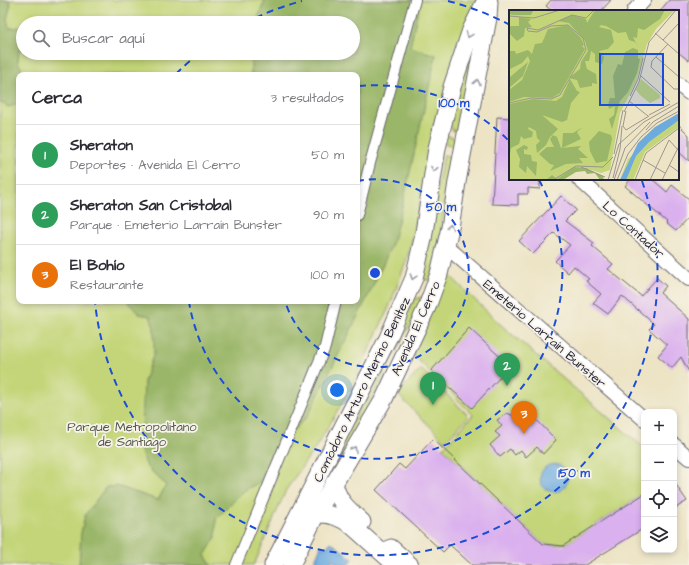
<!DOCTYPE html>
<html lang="es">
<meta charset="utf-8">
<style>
body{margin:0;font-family:"Architects Daughter",sans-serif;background:#f7f7f7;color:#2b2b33}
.controls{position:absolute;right:12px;bottom:12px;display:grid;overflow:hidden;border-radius:8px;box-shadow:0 2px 6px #0003}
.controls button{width:36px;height:36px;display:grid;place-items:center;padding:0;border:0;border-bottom:1px solid #e1e1e2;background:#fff;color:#2b2b33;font:20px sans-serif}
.you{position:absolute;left:337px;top:390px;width:14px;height:14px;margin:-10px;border:3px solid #fff;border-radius:50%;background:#1a73e8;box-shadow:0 0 0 6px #1a73e833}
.badge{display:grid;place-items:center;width:26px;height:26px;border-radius:50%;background:#b5179e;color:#fff;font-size:13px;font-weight:700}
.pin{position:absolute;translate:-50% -33px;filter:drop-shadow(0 1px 2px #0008)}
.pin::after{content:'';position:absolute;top:21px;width:14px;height:12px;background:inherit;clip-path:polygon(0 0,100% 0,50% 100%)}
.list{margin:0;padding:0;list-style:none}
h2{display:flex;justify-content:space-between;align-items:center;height:52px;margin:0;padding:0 16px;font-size:17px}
h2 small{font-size:13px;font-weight:400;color:#7c7c81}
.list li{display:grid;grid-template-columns:26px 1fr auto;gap:12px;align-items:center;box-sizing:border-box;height:60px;padding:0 16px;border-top:1px solid #e1e1e2}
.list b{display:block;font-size:15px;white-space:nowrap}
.list p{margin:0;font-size:13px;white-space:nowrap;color:#7c7c81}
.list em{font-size:13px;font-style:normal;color:#7c7c81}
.icon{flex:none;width:22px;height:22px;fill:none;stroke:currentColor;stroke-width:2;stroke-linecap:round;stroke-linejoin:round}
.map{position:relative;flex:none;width:689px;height:565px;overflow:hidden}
.search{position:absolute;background:#fff;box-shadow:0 2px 6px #0003;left:16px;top:16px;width:344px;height:44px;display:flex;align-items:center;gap:10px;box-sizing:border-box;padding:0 14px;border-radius:22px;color:#7c7c81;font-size:15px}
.panel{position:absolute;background:#fff;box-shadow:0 2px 6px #0003;left:16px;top:72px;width:344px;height:232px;border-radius:8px}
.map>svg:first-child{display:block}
</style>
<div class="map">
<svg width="689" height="565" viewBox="0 0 689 565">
<rect width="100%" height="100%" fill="#f7f3e8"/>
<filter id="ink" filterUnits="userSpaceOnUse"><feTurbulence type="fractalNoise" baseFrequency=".025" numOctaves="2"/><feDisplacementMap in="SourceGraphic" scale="8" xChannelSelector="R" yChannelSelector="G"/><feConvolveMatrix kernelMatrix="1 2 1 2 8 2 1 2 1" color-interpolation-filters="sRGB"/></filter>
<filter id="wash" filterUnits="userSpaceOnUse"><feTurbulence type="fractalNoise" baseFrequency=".012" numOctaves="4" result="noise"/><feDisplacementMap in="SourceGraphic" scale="16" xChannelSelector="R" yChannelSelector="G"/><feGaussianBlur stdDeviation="0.9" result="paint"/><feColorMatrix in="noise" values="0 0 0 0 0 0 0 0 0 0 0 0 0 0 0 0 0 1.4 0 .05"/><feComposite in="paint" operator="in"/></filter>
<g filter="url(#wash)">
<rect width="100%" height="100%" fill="#ede4c5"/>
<!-- green -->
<g fill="#c3d578" stroke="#727c5a" fill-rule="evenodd">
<path d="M0,0H480L434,124L414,233L406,262L390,305L352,386L321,439L286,490L254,565H0ZM23,23H353V53H23ZM19,75H357V301H19Z"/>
<polygon points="480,22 462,125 458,130 453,131 450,125 462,78"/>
<path d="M442,132C449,137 453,138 462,137L458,152L451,145L446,144Z"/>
<polygon points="444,155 449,156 451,162 439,244 430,281 418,277"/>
<polygon points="445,271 501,325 644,448 644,494 568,543 554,545 543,544 443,448 473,415 412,354"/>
<polygon points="425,296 314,509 310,507 414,299"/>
<polygon points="421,369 469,416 445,441 397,394"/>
</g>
<!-- forest -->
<g fill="#9ab668" stroke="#5e6c52">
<polygon points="0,0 9,0 11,4 7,19 9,28 23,27 23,49 19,50 18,62 25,75 19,75 19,104 8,107 0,102"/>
<polygon points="265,0 420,0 410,47 436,55 403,203 392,244 373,286 307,417 276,447 260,482 245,490 216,519 216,537 205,555 211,565 165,565 164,563 161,565 79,565 81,533 85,515 106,487 117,486 158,500 166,485 147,467 141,452 144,381 154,353 154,328 150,316 139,314 129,303 129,301 357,301 357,75 251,75 251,53 353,53 353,23 256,23"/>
</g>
<!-- water -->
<g fill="#6dabdf" stroke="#48668d">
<circle cx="554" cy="478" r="14"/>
<polygon points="331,542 353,559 348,565 339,565 332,560 329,565 313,565 321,546 326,548"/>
</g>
<g id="blocks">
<!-- building -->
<g fill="#dab0ee">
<polygon points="551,0 611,0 601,11 552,11 546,6"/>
<polygon points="669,0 689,0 689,61 678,52 678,11 660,11"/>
<polygon points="497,117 510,118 510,179 540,179 540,189 528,188 528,194 518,194 518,205 492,204"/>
<polygon points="678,124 689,135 689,161 678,151"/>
<polygon points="631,179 652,179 667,192 672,185 689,199 689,217 676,231 666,223 667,222 625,186"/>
<polygon points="561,196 576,210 565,221 594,243 592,246 613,264 608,269 641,296 657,278 666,286 660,293 689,319 689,372 681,357 672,368 658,356 667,345 649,329 654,324 622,296 608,314 593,303 601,294 586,281 589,279 574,266 568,273 555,261 570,245 554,233 533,254 519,241"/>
<polygon points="469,328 510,366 472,408 431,371"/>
<polygon points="519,412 524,417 530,413 556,440 543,454 537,447 526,457 521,450 515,455 510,449 500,457 490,445 500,436 495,432 502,426 497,420 507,413 514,416"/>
<polygon points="433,439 543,544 563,546 644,494 644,528 585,565 472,565 450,545 443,552 376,490 399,464 405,469"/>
<polygon points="674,482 687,501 674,509"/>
</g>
</g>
</g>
<g filter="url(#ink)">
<use href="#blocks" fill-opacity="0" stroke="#69666b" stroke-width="1"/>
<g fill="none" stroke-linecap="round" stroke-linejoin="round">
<!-- pedestrian casing -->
<g stroke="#69666b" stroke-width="12">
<g id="pedestrian">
<polyline points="357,215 370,163 415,0"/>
<polyline points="236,565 325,347 336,301"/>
</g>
</g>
<!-- minor casing -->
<g stroke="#69666b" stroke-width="16">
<g id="minor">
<polyline points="634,11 644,0"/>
<polyline points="678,84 689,93"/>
<polyline points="579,179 689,279"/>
<polyline points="446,246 644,419"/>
<polyline points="674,445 689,458"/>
</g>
</g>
<!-- tertiary casing -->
<g stroke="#69666b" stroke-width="19">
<g id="tertiary">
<path d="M334,483C338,502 348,509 362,522"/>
<path d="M307,516C323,511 337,515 350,524L396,565"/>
<polyline points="391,548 410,565"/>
<polyline points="273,565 388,338 414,278 423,239 437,148 452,87 471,30 486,0"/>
<polyline points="291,565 316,514 384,399 427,307 439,274 450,228 457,182 488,18 489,2"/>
</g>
</g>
<!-- pedestrian -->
<use href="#pedestrian" stroke="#fff" stroke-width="10"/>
<!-- minor -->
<use href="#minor" stroke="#fff" stroke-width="14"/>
<!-- tertiary -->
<use href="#tertiary" stroke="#fff" stroke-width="17"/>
</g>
<!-- one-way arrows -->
<defs><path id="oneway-chevron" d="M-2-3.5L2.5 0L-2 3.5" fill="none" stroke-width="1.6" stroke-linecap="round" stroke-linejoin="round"/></defs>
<g stroke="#9c9ca7">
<use href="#oneway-chevron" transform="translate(469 35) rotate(111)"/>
<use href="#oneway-chevron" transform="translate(477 82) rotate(-80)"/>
<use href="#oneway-chevron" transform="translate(434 169) rotate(99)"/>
<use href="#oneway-chevron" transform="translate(450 227) rotate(-80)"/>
<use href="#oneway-chevron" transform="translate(413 277) rotate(107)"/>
<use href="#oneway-chevron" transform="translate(354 449) rotate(-60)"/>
</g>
</g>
<!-- distance rings -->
<g fill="none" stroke="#1d4ed8" stroke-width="2" stroke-dasharray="7 5">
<path d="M357 181A94 94 0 1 1 285 301"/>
<path d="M359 86A188 188 0 0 1 509 141M539 180A188 188 0 1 1 189 302"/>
<path d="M176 74A282 282 0 0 1 198 54M245 23A282 282 0 0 1 302 1M448 1A282 282 0 0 1 510 25M642 181A282 282 0 1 1 95 302"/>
</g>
<g text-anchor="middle" stroke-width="3.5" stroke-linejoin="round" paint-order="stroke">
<!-- street labels -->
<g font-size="13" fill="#22223b" stroke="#f7f3e8">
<text transform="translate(634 229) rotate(42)" y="5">Lo Contador</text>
<text transform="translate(415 328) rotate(-66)" y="5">Avenida El Cerro</text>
<text transform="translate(545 333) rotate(41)" y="5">Emeterio Larraín Bunster</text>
<text transform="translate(361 389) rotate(-64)" y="5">Comodoro Arturo Merino Benítez</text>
</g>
<!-- park labels -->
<g font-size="13" fill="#52584d" stroke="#f7f3e8">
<text x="132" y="431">Parque Metropolitano<tspan x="132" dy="15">de Santiago</tspan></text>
</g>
</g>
<!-- overview -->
<g transform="translate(509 10)">
<rect width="170" height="170" fill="#ede4c5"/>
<path d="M0,0H166L147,19L138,34L127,72L111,103L101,160L92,163L79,159L67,161L51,170H0ZM132,69L151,85V88L141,93L131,85L127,80ZM170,103V117L136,142L124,170H111L119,149Z" fill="#c3d578"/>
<path d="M0,0H24V1L22,5H5L0,4ZM86,0H156L151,9L135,20L129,18L128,28L124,27L129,37L126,32L120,30L117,22L109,23L97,16L92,15L90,17L102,20L105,32L99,39L90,41L95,47L93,54L86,52V44L82,41L80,51H76L78,59L87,64L88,74L83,73V76L71,78L68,70L60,68L71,59L72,52L79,41L76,31L60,13L49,11L63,5L77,9L78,13ZM10,7L22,9L19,12L23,17L16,18L15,26L8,31L0,23V16H10ZM59,15L72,28L75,35L73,36L76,39L51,83L43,88L15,87L0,92V80L13,70L21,51L19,46L13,53L1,59L0,41H6L7,44L19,40L23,44L26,34L33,33L39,19ZM124,38L129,40V48L131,49L128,63L119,82L111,91L103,119L100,109L105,105L106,96L100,99L99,95L101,88H106L104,66L109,54L113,55L116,42ZM19,52L14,66L0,78L1,67ZM61,69L68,81L71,82L62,93L58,110L53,112L33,105L49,119L41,127L37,135L28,143L27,135L31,131L28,128L27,121L20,117L19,119L24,122L23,127L15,129L12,126L10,134L2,138L0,150V94L24,89L47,91L53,87ZM74,117L68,122L72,129L53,138L54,123H64ZM90,121L102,125L103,129L98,151L87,153L81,141L80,132ZM44,125L48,127L52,138L72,136L69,139L79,148H70L74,153L57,154L41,161L45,155L41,154L30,144L38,137H45L41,129ZM15,135L19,137L18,140L15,139V144L22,145L23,151L28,152L27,166L18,156L17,163L10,157L11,149L7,140ZM65,157L77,158L94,166L95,170H91L86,163L78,164L76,161L67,162L54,170H37L43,165L48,169Z" fill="#9ab668"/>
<path d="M170,103V110L140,132L127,146L117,170H111L129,133L146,117Z" fill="#6dabdf"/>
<path fill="none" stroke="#9c968e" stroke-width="1" d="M0,6L25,8L51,0M146,23L170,44M154,30L170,13M159,34L143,51L142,57L165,79H170M147,47L170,67M132,66L161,92M121,86L129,69L134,48M120,91L139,106M0,93L22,88L42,89L51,85L77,40L74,28L59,15L42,16L28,22L19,21L18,18L29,20L63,5L77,8L85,0M117,101L114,116L117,120L140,106M115,102L130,72L140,32L167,0M140,105L161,94M137,120L144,112L170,96M160,130L170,141M105,144L114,100M134,150L156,163M160,155L170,162M72,157L96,167M104,168L111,139L113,116M44,170L67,156L94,157L104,147M99,170L110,134L135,112L170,92M105,170L116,138L141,112M108,170L119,144L132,127L148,113L170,101M126,170L137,143L170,118M141,170L160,130M153,170L170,136"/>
<path fill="#1d4ed8" fill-opacity="0.15" stroke="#1d4ed8" stroke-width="2" d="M91,44H154V95H91Z"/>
<rect width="170" height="170" fill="none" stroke="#22223b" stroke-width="2"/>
</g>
<circle cx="375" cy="273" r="6" fill="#1d4ed8" stroke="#f7f3e8" stroke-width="2"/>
<g font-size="12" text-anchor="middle" font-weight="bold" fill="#1d4ed8" stroke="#f7f3e8" stroke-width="3.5" stroke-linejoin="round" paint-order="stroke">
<text x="454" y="107">100 m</text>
<text x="441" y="211">50 m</text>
<text x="574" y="477">150 m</text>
</g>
</svg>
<div class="controls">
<button>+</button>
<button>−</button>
<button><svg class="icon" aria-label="locate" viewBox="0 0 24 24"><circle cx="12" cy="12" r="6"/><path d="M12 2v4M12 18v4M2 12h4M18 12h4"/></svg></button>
<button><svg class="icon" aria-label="layers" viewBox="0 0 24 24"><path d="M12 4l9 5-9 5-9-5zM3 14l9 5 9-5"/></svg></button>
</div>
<div class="you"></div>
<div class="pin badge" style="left:433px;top:405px;background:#2e9e5b">1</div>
<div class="pin badge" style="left:507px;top:386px;background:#2e9e5b">2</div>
<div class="pin badge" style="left:524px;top:434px;background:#e8710a">3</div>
<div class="search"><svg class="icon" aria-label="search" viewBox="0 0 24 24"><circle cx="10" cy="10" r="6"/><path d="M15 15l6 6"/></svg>Buscar aquí</div>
<section class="panel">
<h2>Cerca<small>3 resultados</small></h2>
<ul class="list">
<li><span class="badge" style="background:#2e9e5b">1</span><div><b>Sheraton</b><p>Deportes · Avenida El Cerro</p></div><em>50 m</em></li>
<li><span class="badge" style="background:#2e9e5b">2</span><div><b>Sheraton San Cristobal</b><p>Parque · Emeterio Larraín Bunster</p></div><em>90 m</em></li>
<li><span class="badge" style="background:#e8710a">3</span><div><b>El Bohío</b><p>Restaurante</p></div><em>100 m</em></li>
</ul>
</section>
</div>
